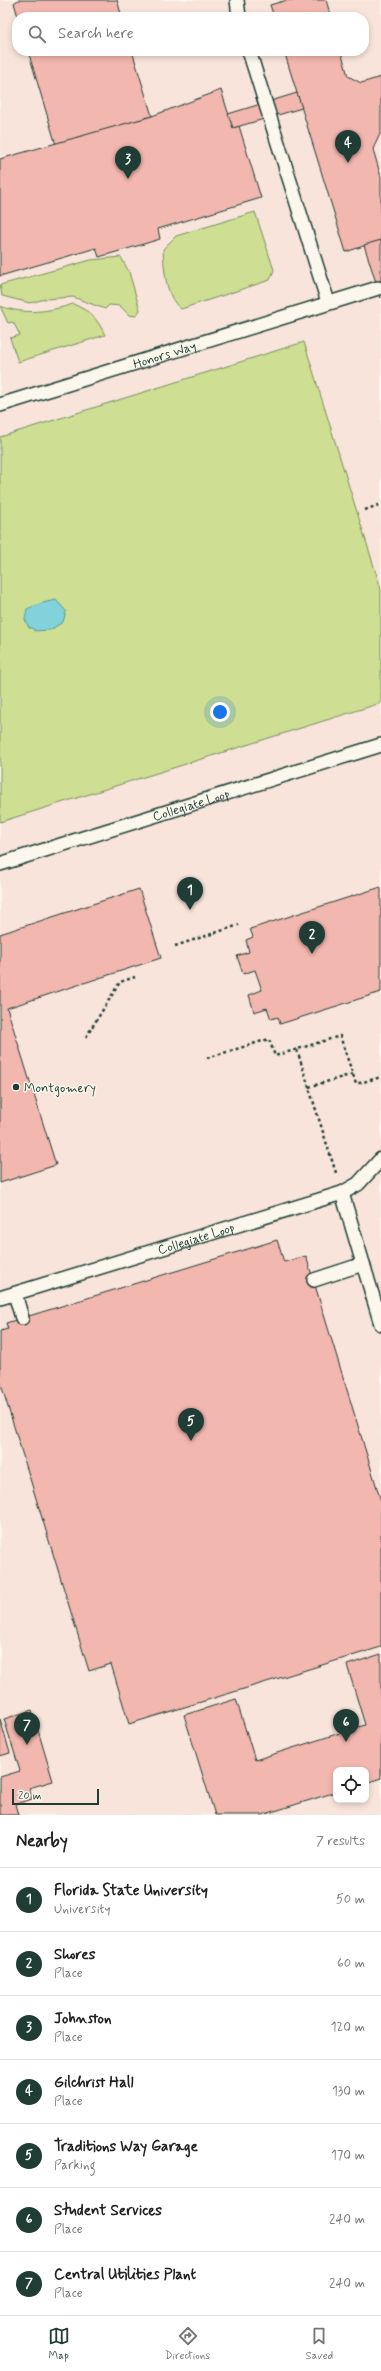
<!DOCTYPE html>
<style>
body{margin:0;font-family:Mynerve,sans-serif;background:#f2f2f2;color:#222}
.controls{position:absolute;right:12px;bottom:12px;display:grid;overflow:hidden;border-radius:8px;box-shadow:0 2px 6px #0003}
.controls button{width:36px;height:36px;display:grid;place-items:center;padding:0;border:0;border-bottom:1px solid #e0e0e0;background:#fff;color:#222;font:20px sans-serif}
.scale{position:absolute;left:12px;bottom:10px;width:87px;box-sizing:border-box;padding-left:4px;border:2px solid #1f3d34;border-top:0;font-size:11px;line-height:14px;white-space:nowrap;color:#1f3d34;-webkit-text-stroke:3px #fbf7ec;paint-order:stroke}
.you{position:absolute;left:220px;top:712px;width:14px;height:14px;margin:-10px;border:3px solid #fff;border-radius:50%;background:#1a73e8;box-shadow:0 0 0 6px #1a73e833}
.badge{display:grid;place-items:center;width:26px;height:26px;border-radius:50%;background:#1f3d34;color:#fff;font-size:13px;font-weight:700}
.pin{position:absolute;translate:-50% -33px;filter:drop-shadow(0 1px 2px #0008)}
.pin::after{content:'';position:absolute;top:21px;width:14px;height:12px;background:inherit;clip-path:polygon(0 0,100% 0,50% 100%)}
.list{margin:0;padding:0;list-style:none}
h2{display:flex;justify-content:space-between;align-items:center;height:52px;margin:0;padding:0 16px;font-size:17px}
h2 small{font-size:13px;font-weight:400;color:#767676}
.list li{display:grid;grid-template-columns:26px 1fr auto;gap:12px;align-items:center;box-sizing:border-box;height:64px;padding:0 16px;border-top:1px solid #e0e0e0}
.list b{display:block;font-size:15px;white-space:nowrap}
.list p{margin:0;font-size:13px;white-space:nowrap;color:#767676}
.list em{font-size:13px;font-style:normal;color:#767676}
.icon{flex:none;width:22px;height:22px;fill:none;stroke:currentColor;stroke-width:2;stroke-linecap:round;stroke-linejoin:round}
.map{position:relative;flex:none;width:381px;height:1815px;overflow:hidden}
.search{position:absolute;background:#fff;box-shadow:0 2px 6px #0003;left:12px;right:12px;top:12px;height:44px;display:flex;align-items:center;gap:10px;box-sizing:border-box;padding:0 14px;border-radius:16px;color:#767676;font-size:15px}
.sheet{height:500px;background:#fff}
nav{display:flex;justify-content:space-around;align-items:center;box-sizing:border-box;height:56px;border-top:1px solid #e0e0e0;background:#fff;font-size:11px;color:#767676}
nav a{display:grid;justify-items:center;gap:2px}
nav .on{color:#1f3d34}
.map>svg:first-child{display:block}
</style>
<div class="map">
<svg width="381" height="1815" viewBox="0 0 381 1815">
<rect width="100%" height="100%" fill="#fbf7ec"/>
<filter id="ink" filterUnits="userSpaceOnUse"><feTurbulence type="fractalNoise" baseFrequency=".025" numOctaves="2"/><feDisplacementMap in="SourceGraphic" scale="8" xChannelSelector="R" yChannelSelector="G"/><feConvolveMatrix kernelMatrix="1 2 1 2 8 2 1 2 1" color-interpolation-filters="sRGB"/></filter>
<g filter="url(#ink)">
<!-- built -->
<path fill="#f8e4da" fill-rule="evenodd" d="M0,0H381V1815H0ZM17,17H364V51H17ZM336,1770H366V1800H336Z"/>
<!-- green -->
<g fill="#cede92" stroke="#768e63">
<path d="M255,212L274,270L270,280L181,309C165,297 164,268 163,249L176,236Z"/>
<polygon points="121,257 129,272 140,310 136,316 129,315 120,306 109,305 105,309 73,297 45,299 30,303 2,296 0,285 91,260"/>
<path d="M73,304C90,311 97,318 105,335L18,362L10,338L20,335L13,322L8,323L0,306C25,315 48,312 73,304Z"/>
<polygon points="304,342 381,589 381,703 0,822 0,437"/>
</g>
<!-- water -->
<polygon fill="#81d2db" stroke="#5a9698" points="56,600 66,611 63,622 50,630 34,631 33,628 29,628 25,619 27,609 42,603"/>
<!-- building -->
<g fill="#f2b7af" stroke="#1f3d34">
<polygon points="18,0 117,0 122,17 18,17 14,3"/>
<polygon points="287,0 326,0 331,17 274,17 270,5"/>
<polygon points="28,51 132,51 152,116 56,145"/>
<polygon points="284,51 341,51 348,76 361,83 381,77 381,132 373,149 381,177 381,240 346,252"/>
<polygon points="221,90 233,128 239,126 261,198 158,229 160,239 137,246 99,257 96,248 0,276 0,159 152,116"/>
<polygon points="297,93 302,108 233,128 228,114"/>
<polygon points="381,240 381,298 364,245"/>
<polygon points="381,887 381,992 280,1024 278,1017 271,1019 267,1008 254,1012 249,995 262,990 255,970 243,974 237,956 249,952 246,940 253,937 250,929"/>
<polygon points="139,889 161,958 7,1008 56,1165 0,1183 0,934"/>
<polygon points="277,1240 284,1262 306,1256 381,1501 381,1647 129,1724 111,1664 89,1671 0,1381 0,1331 8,1329 6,1323"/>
<polygon points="381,1654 381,1778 366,1783 366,1770 336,1770 336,1792 262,1815 215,1815 184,1715 236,1699 255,1760 365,1725 347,1665"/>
<polygon points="32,1710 53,1781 29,1788 32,1799 16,1804 19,1815 0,1815 0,1777 20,1771 4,1719"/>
<polygon points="0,1719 10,1753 0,1756"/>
</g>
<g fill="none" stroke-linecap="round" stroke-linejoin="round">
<!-- lane casing -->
<g stroke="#1f3d34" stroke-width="16">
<g id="lane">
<polyline points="237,0 239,17"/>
<polyline points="249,51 328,302"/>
<path id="s1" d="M0,405L378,288"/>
<path id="s2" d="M0,864L381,745"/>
<polyline points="342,1193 381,1324"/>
<polyline points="314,1280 363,1264"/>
<polyline points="15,1294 22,1318"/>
<path id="s3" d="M0,1298L342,1193L358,1184L381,1159"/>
</g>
</g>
<!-- path -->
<g stroke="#1f3d34" stroke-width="2.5" stroke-dasharray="3 3" stroke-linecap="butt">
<polyline points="365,510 381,504"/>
<polyline points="175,946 239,925"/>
<polyline points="86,1037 120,982 135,977"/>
<polyline points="297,1050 336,1173"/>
<polyline points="207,1058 269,1039 275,1056 340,1036 356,1084 381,1077"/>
<polyline points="309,1087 353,1074"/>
</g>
<!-- lane -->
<use href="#lane" stroke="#fbf7ec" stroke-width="13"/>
</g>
</g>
<!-- markers -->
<circle fill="#1f3d34" stroke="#fbf7ec" stroke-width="1.5" cx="16" cy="1087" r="4"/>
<g text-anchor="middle" stroke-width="3" stroke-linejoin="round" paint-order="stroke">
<!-- street labels -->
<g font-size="13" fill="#1f3d34" stroke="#fbf7ec">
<text dy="5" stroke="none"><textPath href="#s1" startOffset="172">Honors Way</textPath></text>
<text dy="5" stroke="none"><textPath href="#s2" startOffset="200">Collegiate Loop</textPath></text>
<text dy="5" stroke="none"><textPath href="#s3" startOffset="205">Collegiate Loop</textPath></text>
</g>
<!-- poi labels -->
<g font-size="13" fill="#1f3d34" stroke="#fbf7ec" text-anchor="start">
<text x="24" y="1092">Montgomery</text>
</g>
</g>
</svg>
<div class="controls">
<button><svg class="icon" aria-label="locate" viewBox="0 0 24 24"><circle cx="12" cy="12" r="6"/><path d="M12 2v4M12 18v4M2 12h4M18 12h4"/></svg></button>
</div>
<div class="scale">20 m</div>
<div class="you"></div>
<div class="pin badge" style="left:190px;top:910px">1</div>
<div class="pin badge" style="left:312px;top:954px">2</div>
<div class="pin badge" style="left:128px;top:179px">3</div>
<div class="pin badge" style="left:348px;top:163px">4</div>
<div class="pin badge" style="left:191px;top:1441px">5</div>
<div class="pin badge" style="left:346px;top:1742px">6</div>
<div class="pin badge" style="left:27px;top:1745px">7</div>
<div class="search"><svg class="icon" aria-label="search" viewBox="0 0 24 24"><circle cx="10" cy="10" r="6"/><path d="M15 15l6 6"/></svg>Search here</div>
</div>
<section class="sheet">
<h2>Nearby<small>7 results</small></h2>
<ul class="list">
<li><span class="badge">1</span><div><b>Florida State University</b><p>University</p></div><em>50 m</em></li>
<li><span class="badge">2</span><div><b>Shores</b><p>Place</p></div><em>60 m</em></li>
<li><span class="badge">3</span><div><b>Johnston</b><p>Place</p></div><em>120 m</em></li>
<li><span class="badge">4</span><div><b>Gilchrist Hall</b><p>Place</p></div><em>130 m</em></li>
<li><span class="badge">5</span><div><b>Traditions Way Garage</b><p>Parking</p></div><em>170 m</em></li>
<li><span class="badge">6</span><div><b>Student Services</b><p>Place</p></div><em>240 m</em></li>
<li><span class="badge">7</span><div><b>Central Utilities Plant</b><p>Place</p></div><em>240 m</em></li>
</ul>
</section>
<nav>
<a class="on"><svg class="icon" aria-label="map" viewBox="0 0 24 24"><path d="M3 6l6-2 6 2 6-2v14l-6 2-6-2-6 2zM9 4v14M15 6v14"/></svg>Map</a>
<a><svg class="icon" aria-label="directions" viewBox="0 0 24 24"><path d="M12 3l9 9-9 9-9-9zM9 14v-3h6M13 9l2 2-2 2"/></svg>Directions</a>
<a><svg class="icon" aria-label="saved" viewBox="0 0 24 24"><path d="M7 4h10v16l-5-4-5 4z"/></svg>Saved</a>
</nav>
